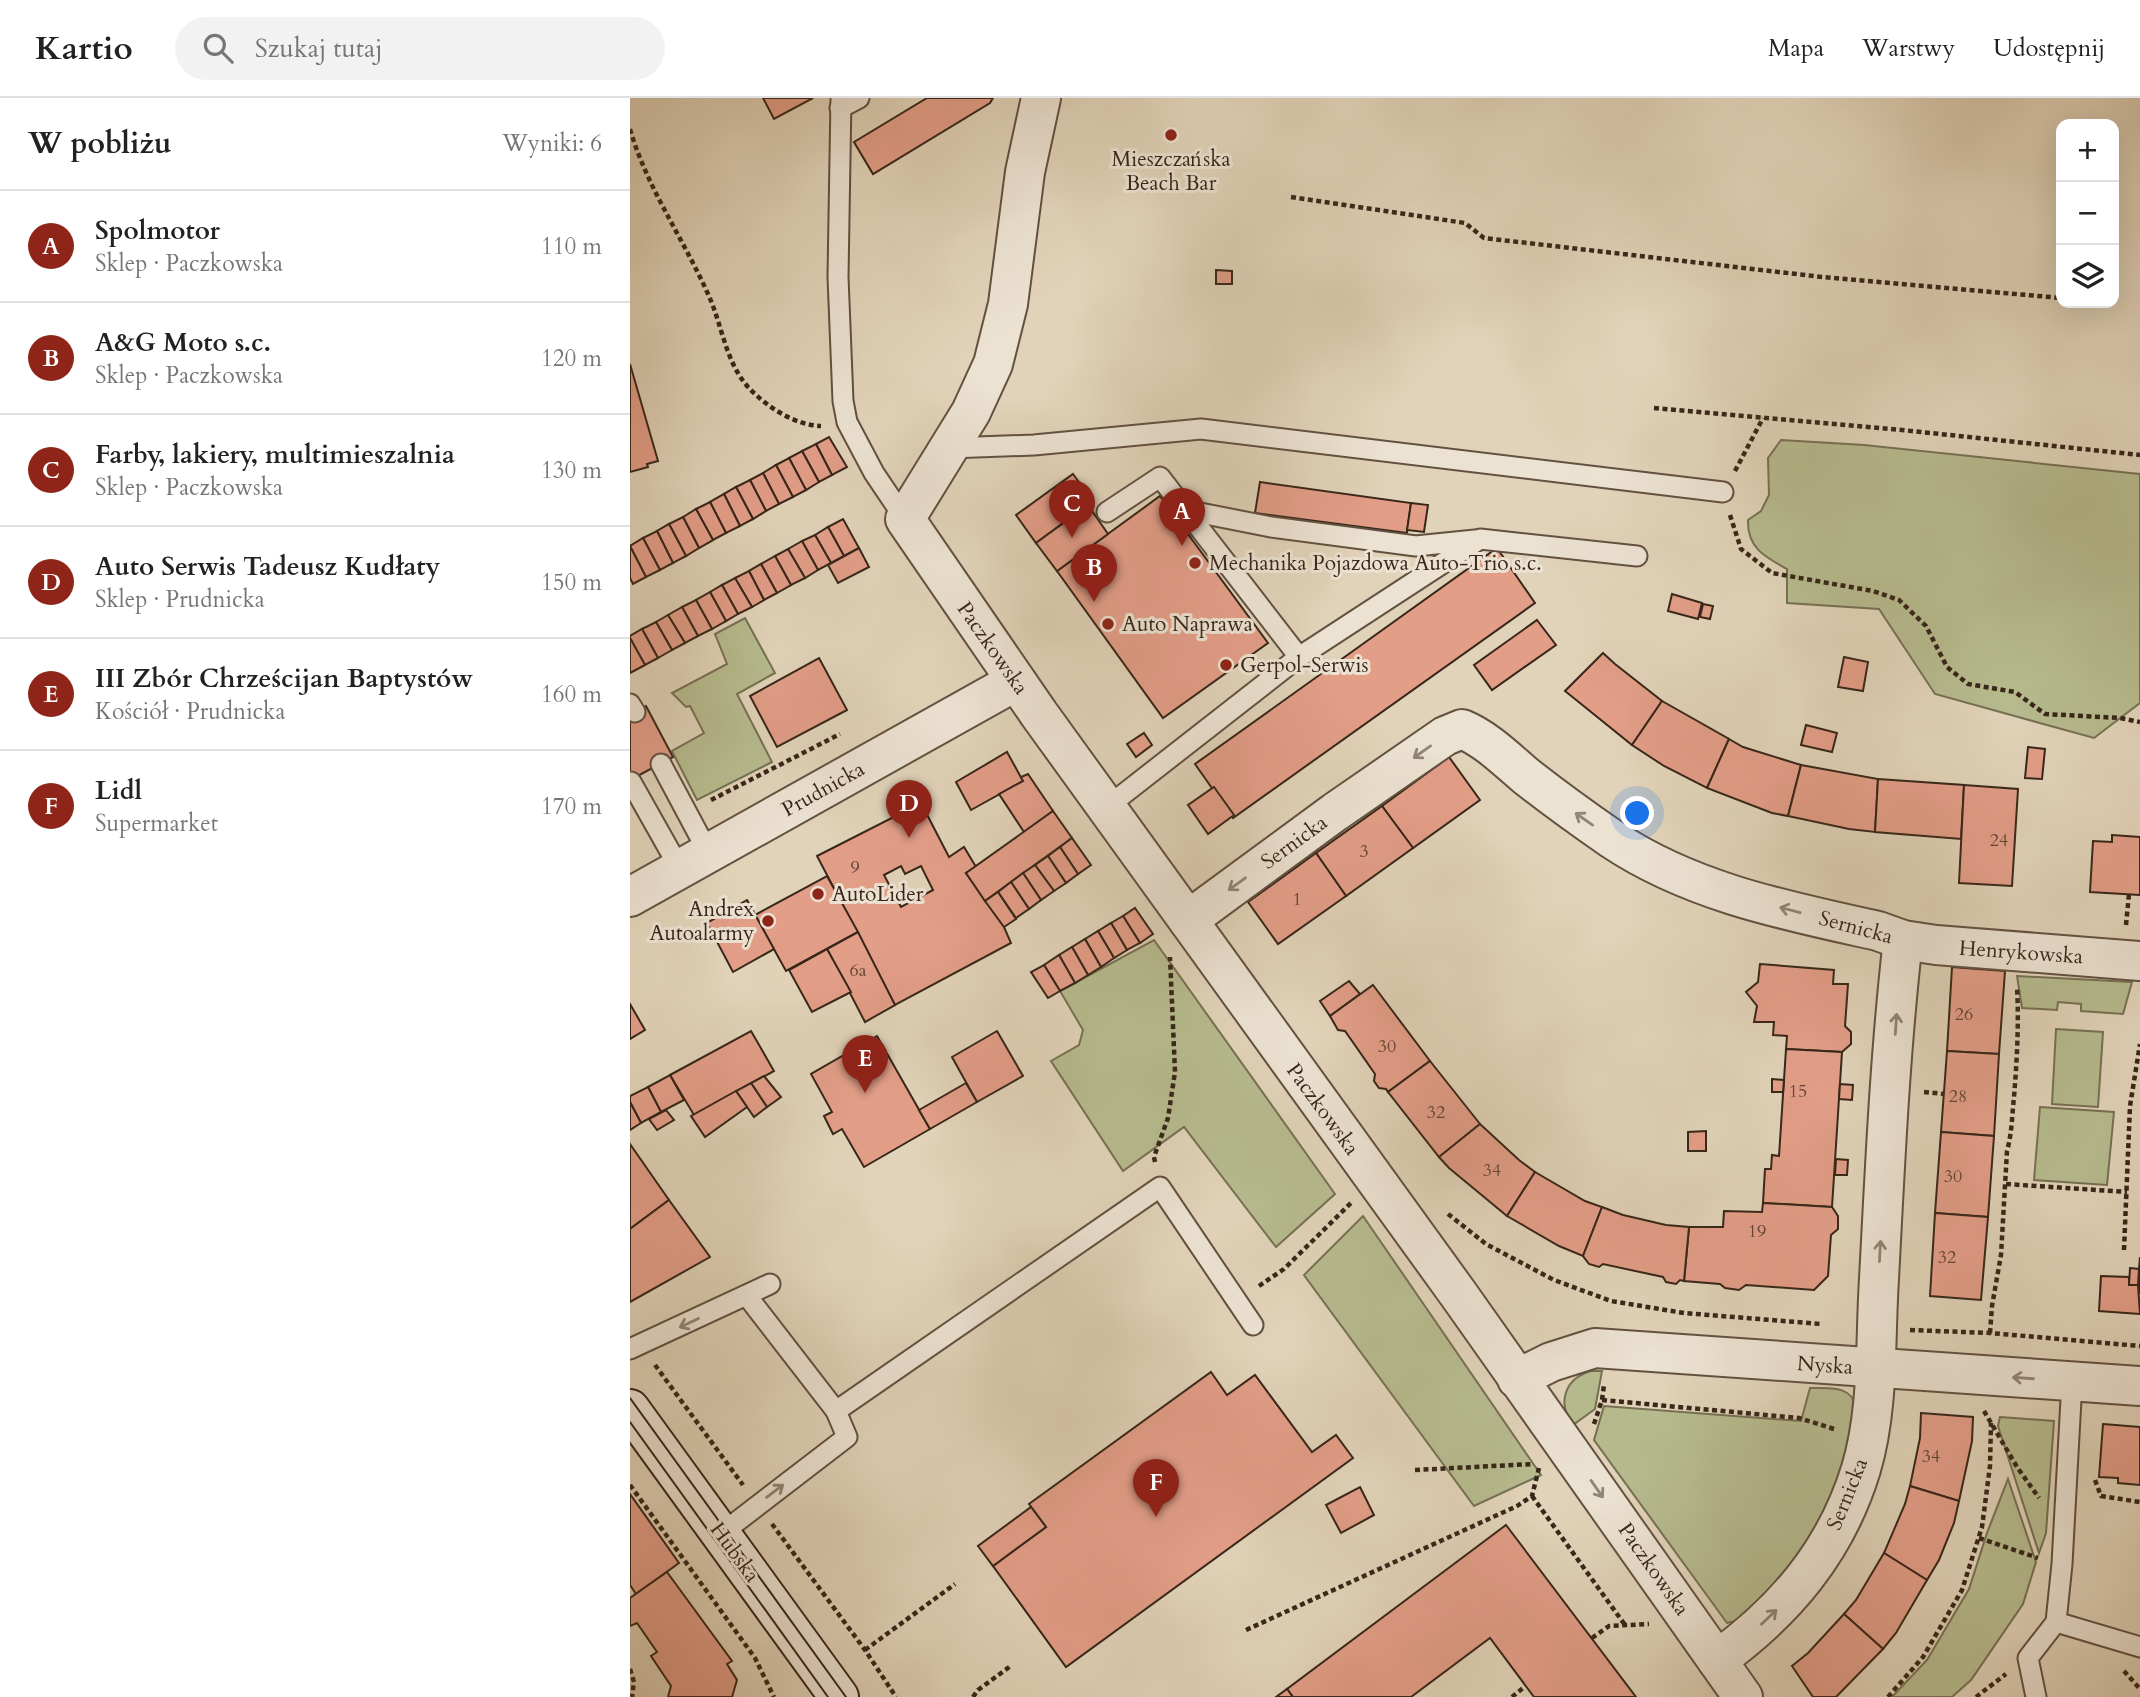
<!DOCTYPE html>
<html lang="pl">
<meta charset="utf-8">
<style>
body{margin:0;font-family:Cardo,serif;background:#f2f2f2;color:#222}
.controls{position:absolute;right:21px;top:21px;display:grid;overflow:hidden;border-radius:14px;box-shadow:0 7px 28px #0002}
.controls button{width:63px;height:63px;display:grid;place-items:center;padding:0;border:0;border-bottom:2px solid #e0e0e0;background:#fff;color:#222;font:35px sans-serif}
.you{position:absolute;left:1008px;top:716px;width:24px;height:24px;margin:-18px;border:5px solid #fff;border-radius:50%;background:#1a73e8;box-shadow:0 0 0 10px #1a73e833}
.badge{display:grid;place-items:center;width:46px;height:46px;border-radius:50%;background:#8f2418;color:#fff;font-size:23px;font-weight:700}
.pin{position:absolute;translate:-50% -58px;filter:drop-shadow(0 2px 4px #0008)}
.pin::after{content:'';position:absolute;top:37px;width:24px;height:21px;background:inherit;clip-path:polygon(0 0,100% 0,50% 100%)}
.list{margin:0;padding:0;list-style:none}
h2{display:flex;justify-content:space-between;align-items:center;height:91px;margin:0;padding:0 28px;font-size:30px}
h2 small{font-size:23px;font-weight:400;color:#767676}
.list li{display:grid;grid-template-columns:46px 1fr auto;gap:21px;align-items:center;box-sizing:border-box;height:112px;padding:0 28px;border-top:2px solid #e0e0e0}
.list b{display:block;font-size:26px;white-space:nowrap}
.list p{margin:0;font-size:23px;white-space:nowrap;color:#767676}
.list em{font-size:23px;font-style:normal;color:#767676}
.icon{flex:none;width:38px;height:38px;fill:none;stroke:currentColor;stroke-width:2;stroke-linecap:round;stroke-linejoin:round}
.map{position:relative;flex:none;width:1510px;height:1599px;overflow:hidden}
header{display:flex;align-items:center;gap:42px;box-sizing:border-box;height:98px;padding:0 35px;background:#fff;border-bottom:2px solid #e0e0e0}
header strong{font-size:33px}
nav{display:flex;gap:38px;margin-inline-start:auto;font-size:24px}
.search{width:490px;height:63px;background:#f2f2f2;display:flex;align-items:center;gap:18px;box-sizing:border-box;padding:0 24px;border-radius:38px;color:#767676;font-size:26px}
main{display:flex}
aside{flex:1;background:#fff}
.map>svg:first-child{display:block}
</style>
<header>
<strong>Kartio</strong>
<div class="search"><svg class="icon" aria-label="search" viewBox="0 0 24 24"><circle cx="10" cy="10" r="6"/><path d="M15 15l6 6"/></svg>Szukaj tutaj</div>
<nav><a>Mapa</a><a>Warstwy</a><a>Udostępnij</a></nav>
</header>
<main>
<aside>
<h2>W pobliżu<small>Wyniki: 6</small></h2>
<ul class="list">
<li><span class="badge">A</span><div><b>Spolmotor</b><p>Sklep · Paczkowska</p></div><em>110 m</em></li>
<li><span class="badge">B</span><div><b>A&amp;G Moto s.c.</b><p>Sklep · Paczkowska</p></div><em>120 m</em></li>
<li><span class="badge">C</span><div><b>Farby, lakiery, multimieszalnia</b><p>Sklep · Paczkowska</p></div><em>130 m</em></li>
<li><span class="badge">D</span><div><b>Auto Serwis Tadeusz Kudłaty</b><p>Sklep · Prudnicka</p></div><em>150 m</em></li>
<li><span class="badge">E</span><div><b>III Zbór Chrześcijan Baptystów</b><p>Kościół · Prudnicka</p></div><em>160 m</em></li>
<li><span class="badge">F</span><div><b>Lidl</b><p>Supermarket</p></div><em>170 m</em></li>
</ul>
</aside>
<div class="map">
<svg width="1510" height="1599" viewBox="0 0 1510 1599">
<rect width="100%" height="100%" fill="#e1d3b9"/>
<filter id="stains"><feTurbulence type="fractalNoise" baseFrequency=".00286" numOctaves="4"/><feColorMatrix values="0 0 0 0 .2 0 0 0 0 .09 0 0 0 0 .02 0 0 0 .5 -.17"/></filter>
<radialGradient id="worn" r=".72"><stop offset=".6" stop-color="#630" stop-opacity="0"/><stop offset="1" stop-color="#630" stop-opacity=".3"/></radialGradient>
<!-- green -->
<g fill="#b6bb8e" stroke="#767054" stroke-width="2">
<path d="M1151,342L1234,347L1510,376V605L1464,640L1305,596L1249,511L1157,505V471C1135,459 1117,450 1118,422L1131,413L1139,397L1138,360Z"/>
<polygon points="115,520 145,575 107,596 142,664 67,702 42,653 74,635 60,608 56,609 42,595 97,566 85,536"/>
<polygon points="524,842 705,1096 646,1149 554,1029 493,1073 421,963 449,947 453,932 430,893"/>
<polygon points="1387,878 1502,884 1493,916 1451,913 1451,906 1428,904 1427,912 1392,910"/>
<polygon points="1426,931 1473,934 1468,1009 1422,1006"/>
<polygon points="1410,1009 1484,1014 1477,1087 1404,1082"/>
<polygon points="733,1118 911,1377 844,1408 674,1177"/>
<path d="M961,1273H972L965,1311L943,1327C927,1305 934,1281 961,1273Z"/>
<path d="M1180,1290C1200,1290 1221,1287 1227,1310L1201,1412L1162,1473L1106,1523L1097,1525L964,1342L974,1308L1171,1323Z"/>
<polygon points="1370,1319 1424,1323 1416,1435 1409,1455 1368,1328"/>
<polygon points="1378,1381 1406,1464 1393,1506 1341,1582 1322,1599 1262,1599 1297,1562 1339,1491 1357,1435"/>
</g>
<!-- building -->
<g fill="#e39e88" stroke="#372619" stroke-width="2" fill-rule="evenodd">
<polygon points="133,0 183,0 144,21"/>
<polygon points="297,0 363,0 360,5 243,76 224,44"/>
<polygon points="586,172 602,173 602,186 586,186"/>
<polygon points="0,266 28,363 17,366 18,369 0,374"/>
<polygon points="199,339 217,369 202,377 186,346"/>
<polygon points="186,346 202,377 189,384 172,353"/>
<polygon points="172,353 189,384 176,392 159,360"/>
<polygon points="159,360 176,392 163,399 146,367"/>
<polygon points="146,367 163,399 149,406 133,375"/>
<polygon points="133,375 149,406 136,413 120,382"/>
<polygon points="443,376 463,403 406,445 386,417"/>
<polygon points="120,382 136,413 123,421 106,389"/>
<polygon points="630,384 781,405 777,435 625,415"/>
<polygon points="106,389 123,421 110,428 94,396"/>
<polygon points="94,396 110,428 96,435 80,404"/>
<polygon points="530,398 638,545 533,620 427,473"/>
<polygon points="80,404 96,435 83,442 66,411"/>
<polygon points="781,405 798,407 794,434 777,432"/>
<polygon points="458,407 478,436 427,473 406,445"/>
<polygon points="66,411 83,442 69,450 53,419"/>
<polygon points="53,419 69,450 56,458 39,426"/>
<polygon points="213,421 229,450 214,458 198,429"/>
<polygon points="39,426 56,458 43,465 27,433"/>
<polygon points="198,429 214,458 201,465 185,437"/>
<polygon points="27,433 43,465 30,472 13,440"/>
<polygon points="185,437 201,465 188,472 172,443"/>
<polygon points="13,440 30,472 16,479 0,448"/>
<polygon points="172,443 188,472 175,480 158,451"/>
<polygon points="0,448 16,479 3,486 0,480"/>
<polygon points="229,450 239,469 208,485 198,467"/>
<polygon points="867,450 905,505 603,720 565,666"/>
<polygon points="158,451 175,480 161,487 145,458"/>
<polygon points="145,458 161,487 147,495 131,466"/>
<polygon points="131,466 147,495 134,502 119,473"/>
<polygon points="119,473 134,502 122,509 105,480"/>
<polygon points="105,480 122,509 108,516 92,487"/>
<polygon points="92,487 108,516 96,523 80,494"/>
<polygon points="80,494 96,523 82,531 66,502"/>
<polygon points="1042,496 1072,505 1068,521 1038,513"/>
<polygon points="66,502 82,531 68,538 52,509"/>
<polygon points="1073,506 1083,508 1080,521 1070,519"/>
<polygon points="52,509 68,538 55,545 38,517"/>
<polygon points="38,517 55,545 42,552 26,524"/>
<polygon points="907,522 926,547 862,592 844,567"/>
<polygon points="26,524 42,552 28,560 12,531"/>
<polygon points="12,531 28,560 15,567 0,540 0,538"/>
<polygon points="0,540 15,567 0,575"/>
<polygon points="973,555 985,566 1032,603 1002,647 935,593"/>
<polygon points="1214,559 1238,564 1233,593 1208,589"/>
<polygon points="189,560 217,612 147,649 120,598"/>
<polygon points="1032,603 1099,641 1077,690 1034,668 1002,647"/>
<polygon points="16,608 43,659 0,682 0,616"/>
<polygon points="1176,627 1207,635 1202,654 1171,647"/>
<polygon points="514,635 522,647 506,659 497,646"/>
<polygon points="1099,641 1113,649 1171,667 1158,718 1142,715 1077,690"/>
<polygon points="1398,649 1415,651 1412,681 1395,680"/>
<polygon points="377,654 393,683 341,712 326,684"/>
<polygon points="819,659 850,702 783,750 752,708"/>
<polygon points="1171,667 1248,681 1245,734 1219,731 1158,718"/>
<polygon points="398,676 423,713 394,734 369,696 393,683 391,679"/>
<polygon points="1248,681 1334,687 1331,741 1245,734"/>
<polygon points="1334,687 1388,691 1382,788 1329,785"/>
<polygon points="584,689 604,717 578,736 558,707"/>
<path d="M291,705L319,759L334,749L346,769L336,775L374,829L381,845L265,907L187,758ZM271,768L275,776L291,768L303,792L271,809L254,777Z"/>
<polygon points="752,708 783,750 716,798 686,755"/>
<polygon points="423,713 442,740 355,803 336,775"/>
<polygon points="1482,737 1510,739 1510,797 1460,794 1463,743 1482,744"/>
<polygon points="442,740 461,767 448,776 430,749"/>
<polygon points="430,749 448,776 436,785 418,758"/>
<polygon points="686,755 716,798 648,846 618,804"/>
<polygon points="418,758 436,785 424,793 405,767"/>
<polygon points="405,767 424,793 411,802 393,775"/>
<polygon points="393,775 411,802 399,811 381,784"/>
<polygon points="197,778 228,834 156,873 125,817"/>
<polygon points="381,784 399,811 386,820 368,794"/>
<polygon points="368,794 386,821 374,829 355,803"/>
<polygon points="117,802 144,851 103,874 77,825"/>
<polygon points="505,810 523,836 510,845 493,818"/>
<polygon points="493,818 510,845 497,852 481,825"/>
<polygon points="481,825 497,852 484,860 468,833"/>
<polygon points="468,833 484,860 471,869 455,841"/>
<polygon points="228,834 265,907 235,924 197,851"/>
<polygon points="455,841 471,869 458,877 442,849"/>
<polygon points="442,849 458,877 445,885 429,857"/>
<polygon points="197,851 221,894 182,914 159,872"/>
<polygon points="429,857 445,885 430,893 414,867"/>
<polygon points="1130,866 1204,872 1203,886 1218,886 1215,928 1221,934 1221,946 1212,954 1156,951 1157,938 1143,937 1144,924 1124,924 1127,908 1116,894 1128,884"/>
<polygon points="414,867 430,893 418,900 401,874"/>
<polygon points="1322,869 1375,873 1369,956 1317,953"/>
<polygon points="719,883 730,896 700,918 690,903"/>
<polygon points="743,887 800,963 758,994 756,991 749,990 744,983 745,976 715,933 708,932 700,918"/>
<polygon points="0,906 15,932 0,941"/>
<polygon points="121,933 144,973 64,1017 40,977"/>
<polygon points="367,933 393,978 347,1004 322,959"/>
<polygon points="247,938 300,1031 234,1069 212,1031 203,1036 194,1018 202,1014 181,976"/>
<polygon points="1156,951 1212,954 1202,1109 1133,1105 1135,1071 1141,1071 1142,1057 1149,1058"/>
<polygon points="1317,953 1369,956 1364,1038 1311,1034"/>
<polygon points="800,963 850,1026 809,1059 758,994"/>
<polygon points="40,977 54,1002 31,1014 18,989"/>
<polygon points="134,978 151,999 137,1009 121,985"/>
<polygon points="1142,981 1154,982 1153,994 1142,994"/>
<polygon points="121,985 137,1009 124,1019 106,993"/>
<polygon points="336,985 347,1004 300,1031 289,1012"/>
<polygon points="1210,986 1223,987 1222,1002 1209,1001"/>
<polygon points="18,989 31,1014 11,1025 0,1004 0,998"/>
<polygon points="106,993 117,1009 75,1039 61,1018"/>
<polygon points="0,1004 11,1025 0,1032"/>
<polygon points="36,1012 44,1022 27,1032 19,1021"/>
<polygon points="850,1026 889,1062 905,1074 877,1118 819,1070 809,1059"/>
<polygon points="1076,1033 1076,1053 1058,1053 1058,1034"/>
<polygon points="1311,1034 1364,1038 1358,1119 1305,1115"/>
<polygon points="0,1046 39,1102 0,1131"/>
<polygon points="1206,1061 1218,1062 1217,1077 1205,1077"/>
<polygon points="905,1074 955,1103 972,1109 953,1158 929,1148 877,1118"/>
<polygon points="39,1102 80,1159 0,1204 0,1131"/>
<polygon points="1133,1105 1202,1109 1208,1118 1208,1131 1201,1137 1198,1178 1184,1192 1116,1187 1109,1192 1095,1190 1090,1186 1054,1183 1059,1129 1093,1129 1094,1113 1132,1114"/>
<polygon points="972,1109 993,1117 1036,1127 1059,1129 1054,1183 1050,1182 1046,1186 1036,1184 1033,1179 973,1166 969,1169 959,1166 953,1158"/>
<polygon points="1305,1115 1358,1119 1351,1202 1300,1198"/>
<polygon points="1510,1159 1510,1195 1507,1195"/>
<polygon points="1500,1170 1509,1171 1508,1187 1499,1187"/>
<polygon points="1471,1178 1499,1179 1499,1187 1508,1187 1510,1216 1469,1213"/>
<polygon points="581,1274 597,1297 625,1277 682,1354 706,1337 723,1360 436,1569 363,1468 416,1429 399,1406"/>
<polygon points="1291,1315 1343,1319 1342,1343 1329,1403 1280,1388 1290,1340"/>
<polygon points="1473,1326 1510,1329 1510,1387 1488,1385 1488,1380 1469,1379"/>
<polygon points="1280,1388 1329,1403 1324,1425 1309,1462 1297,1482 1254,1455 1275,1406"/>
<polygon points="730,1389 744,1417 711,1435 696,1407"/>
<polygon points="0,1396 49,1465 6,1496 0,1487"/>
<polygon points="401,1409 416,1429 363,1468 348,1448"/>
<polygon points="876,1427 1006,1599 904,1599 860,1540 781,1599 663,1599 657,1591"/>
<polygon points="1254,1455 1297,1482 1266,1535 1253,1551 1214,1516 1226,1502"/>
<polygon points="37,1474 102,1563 97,1566 107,1582 102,1599 38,1599 41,1588 21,1558 27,1554 7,1525 0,1528 0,1500"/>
<polygon points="1214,1516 1253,1551 1206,1599 1183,1599 1162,1568 1178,1555"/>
<polygon points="657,1591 663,1599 646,1599"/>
</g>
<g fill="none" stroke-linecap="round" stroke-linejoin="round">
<!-- lane casing -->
<g stroke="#625141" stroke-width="23">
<g id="lane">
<polyline points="211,0 208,179 213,303 217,324 244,375 275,421"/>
<polyline points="210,10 229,0"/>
<polyline points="319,350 404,347 571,331 1093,394"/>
<polyline points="555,412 641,429 786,448 845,442"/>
<polyline points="477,414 530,379 669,559"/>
<polyline points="0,606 5,614"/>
<polyline points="31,666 79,756"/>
<polyline points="1,684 50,771"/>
<polyline points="477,709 669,559 850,441 1007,458"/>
<polyline points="0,1251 140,1186"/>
<polyline points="206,1313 530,1089 623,1227"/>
<polyline points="92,1435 217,1339 206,1313 117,1198"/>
<polyline points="1426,1524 1510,1549"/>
<polyline points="1406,1599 1398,1560 1426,1524 1432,1466 1442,1283"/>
</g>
</g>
<!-- street casing -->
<g stroke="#625141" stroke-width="42">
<g id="street">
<polyline points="411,0 395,74 378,206 363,266 341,314 275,421 409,616 829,1197 1113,1599"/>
<polyline points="0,799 386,583"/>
<path d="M558,822L705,714L815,638L832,631C856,641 876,661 896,678C924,700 953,721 982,741C1061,794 1157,813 1248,833L1273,842L1306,847L1510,863"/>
<polyline points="887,1281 921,1264 965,1250 1510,1288"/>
<path d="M1087,1562C1155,1513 1206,1453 1231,1371C1249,1311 1245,1243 1249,1181C1255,1068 1260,954 1273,842"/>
</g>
</g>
<!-- secondary casing -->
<g stroke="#372619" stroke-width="42">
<polyline id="secondary" points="0,1311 209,1599"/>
</g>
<!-- path -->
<g stroke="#372619" stroke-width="4.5" stroke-dasharray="5 3.5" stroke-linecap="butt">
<path d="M0,31C17,90 53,140 78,196C92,226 95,263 118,289C137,309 164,327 191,328"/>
<polyline points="661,99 835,125 854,140 1192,179 1431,200"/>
<polyline points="1024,310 1272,332 1510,357"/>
<polyline points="1105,373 1133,320"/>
<polyline points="1100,417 1111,451 1142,475 1243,493 1269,502 1296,528 1317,569 1338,586 1385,594 1415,616 1490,620 1510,624"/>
<polyline points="81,702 210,636"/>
<polyline points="1496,827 1499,796"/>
<polyline points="1294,994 1314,996"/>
<polyline points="525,1064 524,1059 538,1020 545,974 540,859"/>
<polyline points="1376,1086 1497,1094"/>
<polyline points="818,1116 856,1146 924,1182 981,1203 1054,1215 1191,1226"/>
<polyline points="1494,1152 1500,1008 1510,946"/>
<polyline points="629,1188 654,1171 721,1105"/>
<polyline points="1280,1232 1360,1235 1510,1248"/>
<path d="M1360,1235L1362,1208L1371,1157L1377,1053C1382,1035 1382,1017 1384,999C1387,962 1389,925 1387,889"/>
<polyline points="25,1267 113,1387"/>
<polyline points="972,1302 1169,1320 1204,1331"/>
<polyline points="1354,1313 1387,1369 1409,1400"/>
<polyline points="964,1326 972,1302 974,1287"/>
<polyline points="785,1372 903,1366"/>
<polyline points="1465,1382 1471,1398 1510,1404"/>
<polyline points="0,1387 125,1560 144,1599"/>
<polyline points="902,1398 995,1527"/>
<polyline points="142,1426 235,1552 266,1599"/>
<polyline points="1349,1440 1408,1460"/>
<polyline points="616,1532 887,1408 902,1398 909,1370"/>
<polyline points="962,1540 979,1528 1019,1526"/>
<polyline points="235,1552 325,1486"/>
<polyline points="0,1571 4,1584 2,1599"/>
<polyline points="1494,1573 1510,1591"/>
<polyline points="343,1599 348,1592 382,1567"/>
<polyline points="882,1599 893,1590"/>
<polyline points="1258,1599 1293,1559 1332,1492 1352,1429 1360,1368 1361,1325"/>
<polyline points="1346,1599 1376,1576"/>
</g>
<!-- lane -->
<use href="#lane" stroke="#ece2d2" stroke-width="19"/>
<!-- street -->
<use href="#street" stroke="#ece2d2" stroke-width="38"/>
<!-- secondary -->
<use href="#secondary" stroke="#ece2d2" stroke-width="38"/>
<!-- tram -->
<g stroke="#372619" stroke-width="2">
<polyline points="0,1300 216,1599"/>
<polyline points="0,1324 198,1599"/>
</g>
</g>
<!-- one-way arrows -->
<defs><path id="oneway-shaft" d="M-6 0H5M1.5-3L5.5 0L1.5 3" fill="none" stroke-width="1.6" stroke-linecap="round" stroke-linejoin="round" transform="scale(1.75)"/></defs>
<g stroke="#928476">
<use href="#oneway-shaft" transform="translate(792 654) rotate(145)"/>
<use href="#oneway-shaft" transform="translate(954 721) rotate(-145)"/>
<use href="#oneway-shaft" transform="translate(607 786) rotate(144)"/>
<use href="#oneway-shaft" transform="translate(1160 812) rotate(-165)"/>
<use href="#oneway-shaft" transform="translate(1266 926) rotate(-86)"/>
<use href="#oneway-shaft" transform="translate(1250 1153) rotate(-87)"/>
<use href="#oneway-shaft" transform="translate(59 1225) rotate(155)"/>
<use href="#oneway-shaft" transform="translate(1393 1280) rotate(-176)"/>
<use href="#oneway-shaft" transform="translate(967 1391) rotate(55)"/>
<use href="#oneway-shaft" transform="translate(145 1393) rotate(-37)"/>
<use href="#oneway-shaft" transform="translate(1139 1519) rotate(-44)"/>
</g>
<!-- markers -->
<g fill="#8f2418" stroke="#ece2d2" stroke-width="2.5">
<circle cx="541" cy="37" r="7"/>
<circle cx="565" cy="465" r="7"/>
<circle cx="478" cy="526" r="7"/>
<circle cx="596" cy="567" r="7"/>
<circle cx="188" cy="796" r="7"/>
<circle cx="138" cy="823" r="7"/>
</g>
<g text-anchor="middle" stroke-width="6" stroke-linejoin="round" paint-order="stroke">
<!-- number labels -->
<g font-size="18" fill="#624435">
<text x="1369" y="748">24</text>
<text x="734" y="759">3</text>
<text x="225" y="775">9</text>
<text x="667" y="807">1</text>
<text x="228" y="878">6a</text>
<text x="1334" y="922">26</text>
<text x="757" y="954">30</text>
<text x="1168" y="999">15</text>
<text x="1328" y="1004">28</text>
<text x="806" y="1020">32</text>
<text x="862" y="1078">34</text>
<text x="1323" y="1084">30</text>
<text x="1127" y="1139">19</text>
<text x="1317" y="1165">32</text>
<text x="1301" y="1364">34</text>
</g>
<!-- poi labels -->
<g font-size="21" fill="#372619" stroke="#ece2d2" text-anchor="start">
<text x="541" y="68" text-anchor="middle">Mieszczańska<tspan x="541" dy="24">Beach Bar</tspan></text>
<text x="579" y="472">Mechanika Pojazdowa Auto-Trio s.c.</text>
<text x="492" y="533">Auto Naprawa</text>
<text x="610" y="574">Gerpol-Serwis</text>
<text x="202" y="803">AutoLider</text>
<text x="124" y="818" text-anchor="end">Andrex<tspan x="124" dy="24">Autoalarmy</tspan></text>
</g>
<!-- street labels -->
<g font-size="21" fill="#372619" stroke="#ece2d2">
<text transform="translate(363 550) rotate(55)" y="7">Paczkowska</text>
<text transform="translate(193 691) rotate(-29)" y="7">Prudnicka</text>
<text transform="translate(664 744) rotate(-36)" y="7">Sernicka</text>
<text transform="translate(1226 829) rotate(15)" y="7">Sernicka</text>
<text transform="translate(1391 854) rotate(4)" y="7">Henrykowska</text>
<text transform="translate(693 1011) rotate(54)" y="7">Paczkowska</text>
<text transform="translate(1195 1267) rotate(4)" y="7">Nyska</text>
<text transform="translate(1217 1396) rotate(-68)" y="7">Sernicka</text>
<text transform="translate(105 1454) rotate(54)" y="7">Hubska</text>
<text transform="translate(1024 1471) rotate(55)" y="7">Paczkowska</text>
</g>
</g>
<rect width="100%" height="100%" filter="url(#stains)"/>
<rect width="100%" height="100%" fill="url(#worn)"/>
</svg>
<div class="controls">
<button>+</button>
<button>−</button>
<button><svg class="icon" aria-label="layers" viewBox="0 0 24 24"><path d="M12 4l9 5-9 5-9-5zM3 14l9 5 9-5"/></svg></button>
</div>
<div class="you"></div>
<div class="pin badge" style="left:552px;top:448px">A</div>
<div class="pin badge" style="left:464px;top:504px">B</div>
<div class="pin badge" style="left:442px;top:440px">C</div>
<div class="pin badge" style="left:279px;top:740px">D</div>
<div class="pin badge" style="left:235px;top:995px">E</div>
<div class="pin badge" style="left:526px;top:1419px">F</div>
</div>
</main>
